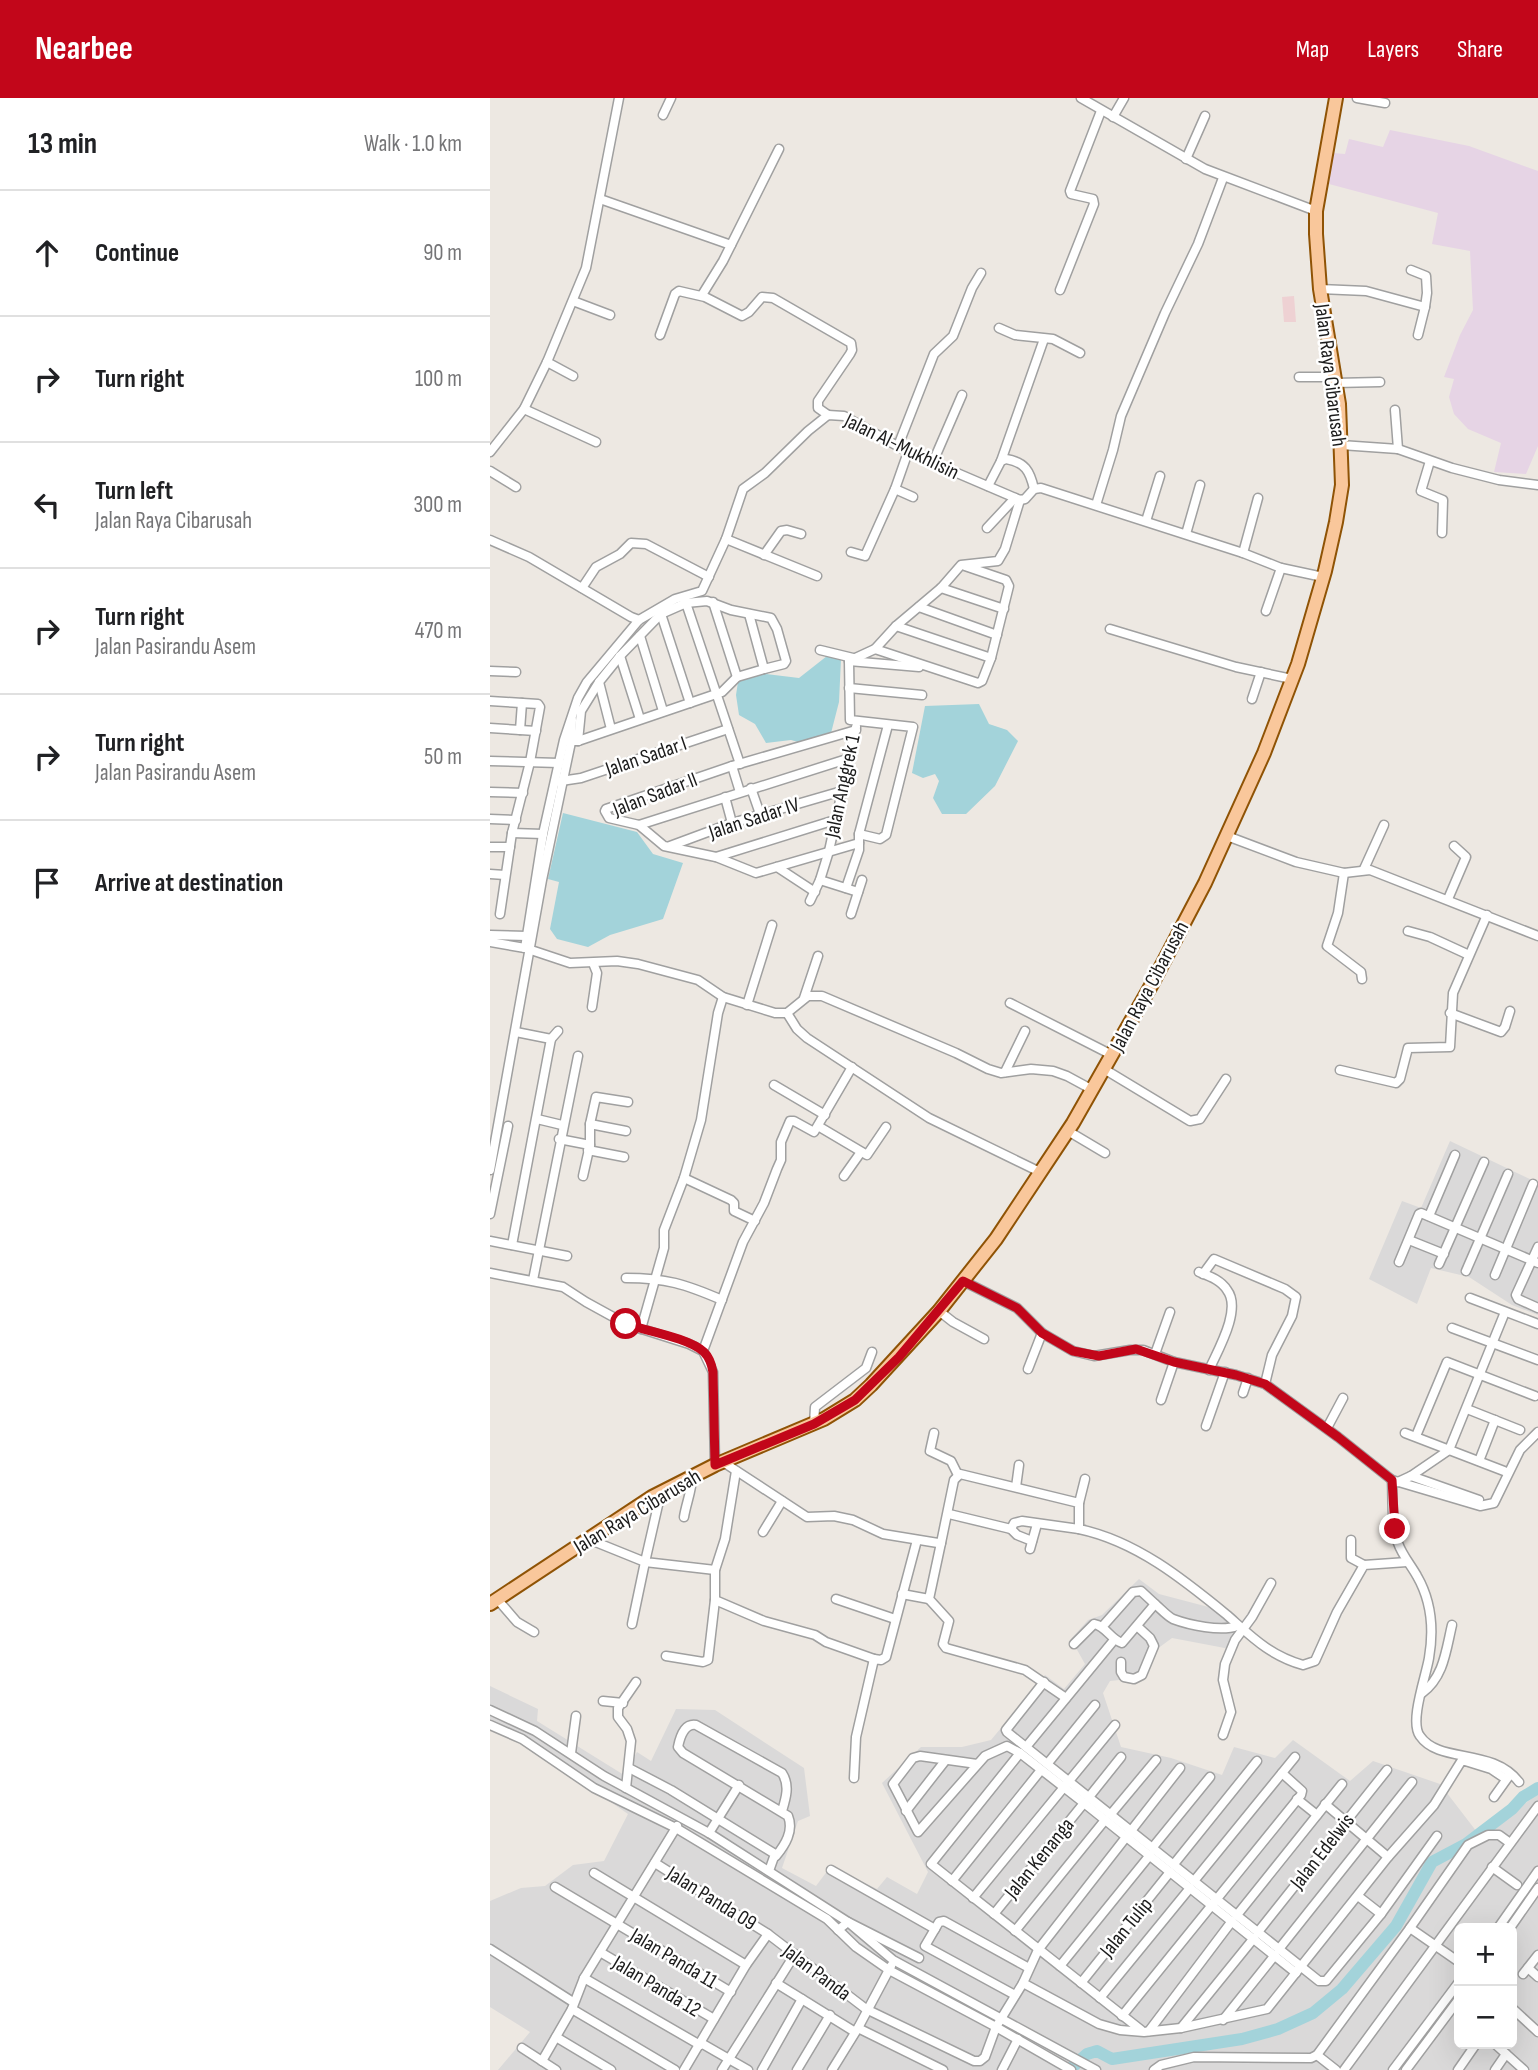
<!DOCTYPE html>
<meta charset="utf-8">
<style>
body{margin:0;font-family:"Sofia Sans Condensed",sans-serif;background:#f6f6f6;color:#202124}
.controls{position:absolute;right:21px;bottom:21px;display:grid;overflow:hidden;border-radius:10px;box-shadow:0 7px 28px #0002}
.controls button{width:63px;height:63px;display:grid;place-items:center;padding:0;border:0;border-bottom:2px solid #e0e0e0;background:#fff;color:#202124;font:35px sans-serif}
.stop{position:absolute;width:21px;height:21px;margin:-16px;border:5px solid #c2061a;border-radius:50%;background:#fff}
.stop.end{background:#c2061a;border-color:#fff;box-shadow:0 2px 7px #0008}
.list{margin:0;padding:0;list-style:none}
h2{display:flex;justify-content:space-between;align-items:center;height:91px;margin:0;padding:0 28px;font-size:30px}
h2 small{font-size:23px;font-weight:400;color:#757577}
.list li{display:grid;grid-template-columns:46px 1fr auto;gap:21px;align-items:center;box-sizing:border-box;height:126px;padding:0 28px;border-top:2px solid #e0e0e0}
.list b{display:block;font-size:26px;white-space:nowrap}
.list p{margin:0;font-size:23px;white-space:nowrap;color:#757577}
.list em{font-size:23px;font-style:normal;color:#757577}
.icon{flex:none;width:38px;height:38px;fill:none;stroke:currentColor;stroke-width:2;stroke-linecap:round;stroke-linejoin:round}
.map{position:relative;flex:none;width:1048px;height:1972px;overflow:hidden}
header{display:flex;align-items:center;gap:42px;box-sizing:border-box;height:98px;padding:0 35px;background:#c2061a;color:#fff}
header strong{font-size:33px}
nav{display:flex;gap:38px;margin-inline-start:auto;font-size:24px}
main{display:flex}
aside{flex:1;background:#fff}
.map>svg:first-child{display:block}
</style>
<header>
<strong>Nearbee</strong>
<nav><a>Map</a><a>Layers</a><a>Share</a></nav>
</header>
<main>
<aside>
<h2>13 min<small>Walk · 1.0 km</small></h2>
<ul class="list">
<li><svg class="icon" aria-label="ahead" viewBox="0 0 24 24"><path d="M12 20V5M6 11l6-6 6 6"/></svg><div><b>Continue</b></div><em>90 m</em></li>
<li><svg class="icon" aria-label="right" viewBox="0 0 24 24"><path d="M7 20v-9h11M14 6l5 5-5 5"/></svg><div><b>Turn right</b></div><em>100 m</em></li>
<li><svg class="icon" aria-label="left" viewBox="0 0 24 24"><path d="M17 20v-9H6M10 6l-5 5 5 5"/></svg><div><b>Turn left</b><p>Jalan Raya Cibarusah</p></div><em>300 m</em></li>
<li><svg class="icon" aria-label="right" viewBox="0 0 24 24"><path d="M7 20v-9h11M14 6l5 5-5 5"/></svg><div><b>Turn right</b><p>Jalan Pasirandu Asem</p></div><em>470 m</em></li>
<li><svg class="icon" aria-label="right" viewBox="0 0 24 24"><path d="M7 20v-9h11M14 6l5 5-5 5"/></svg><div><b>Turn right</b><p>Jalan Pasirandu Asem</p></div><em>50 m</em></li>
<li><svg class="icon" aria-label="arrive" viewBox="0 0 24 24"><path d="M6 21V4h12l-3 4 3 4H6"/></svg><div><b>Arrive at destination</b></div></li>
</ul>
</aside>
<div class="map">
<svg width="1048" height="1972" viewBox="0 0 1048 1972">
<rect width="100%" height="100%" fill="#ede8e2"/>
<!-- residential -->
<g fill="#dad9d9" fill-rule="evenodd">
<polygon points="960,1043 1048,1085 1048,1217 1022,1207 979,1179 941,1170 927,1206 879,1181 912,1103 931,1110"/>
<path d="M649,1481L669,1496L726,1511L746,1528L740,1551L682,1540L663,1554L648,1580L620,1583L613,1595L631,1649L681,1660L732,1677L744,1649L785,1660L803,1642L860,1683L883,1663L950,1686L990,1738L1048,1696V1972H8L40,1934L0,1909V1803L31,1790L55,1788L83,1767L114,1763L138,1716L29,1640L0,1630V1588L48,1611L47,1623L134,1677L147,1654L161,1663L186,1611L225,1612L314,1670L320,1718L308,1723L292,1770L326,1788L341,1768L387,1791L397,1779L427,1796L438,1774L392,1685L431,1649H472L501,1642L555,1577L574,1591L595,1566L581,1541L598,1522L612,1517ZM969,1830H1022V1946H969Z"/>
</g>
<!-- commercial -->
<polygon fill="#eed1d3" points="804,198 806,224 794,224 792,199"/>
<!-- industrial -->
<polygon fill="#e6d4e5" points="900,32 979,48 1048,73 1048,348 1036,376 1004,374 1011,345 978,331 964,316 959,299 964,281 954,279 970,237 983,212 980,153 942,146 948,115 839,86 843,55 855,56 859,41 893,49"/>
<!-- water -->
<g fill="#a3d3da">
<polygon points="337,558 351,561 349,604 340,639 315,646 301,642 276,645 265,626 249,617 246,597 248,584 267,575 309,580"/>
<polygon points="489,606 499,626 517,632 528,643 505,688 476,716 452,716 443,700 449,683 445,676 433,680 422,675 435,608"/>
<polygon points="73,715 147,734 163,756 193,765 173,821 120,837 98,849 67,841 60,831 69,784 58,781"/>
</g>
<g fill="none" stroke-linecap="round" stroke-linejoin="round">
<!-- river -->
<polyline stroke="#a3d3da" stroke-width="12" points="579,1972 597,1956 607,1953 622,1961 752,1941 788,1931 823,1915 852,1891 906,1828 942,1764 976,1746 1022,1711 1033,1699 1048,1690"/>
<!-- minor casing -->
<g stroke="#a0a0a0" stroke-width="11">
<g id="minor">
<polyline points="591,0 715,71 826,113"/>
<polyline points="867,0 895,5"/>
<polyline points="173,17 181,0"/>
<polyline points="623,19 634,0"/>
<polyline points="696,61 715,18"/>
<polyline points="110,101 241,147"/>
<polyline points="921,172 936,178 937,195 935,209"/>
<polyline points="830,191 876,193 935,209 928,237"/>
<polyline points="570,192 604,106 603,101 581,96 580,93 611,13"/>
<polyline points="212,197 233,163 289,51"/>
<polyline points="83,203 120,217"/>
<polyline points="509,230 525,237 563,241 590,255"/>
<polyline points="170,237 185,196 189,193 215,199 252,218 259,214 272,199 283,200 361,245 362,252 360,256 328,303 328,310 338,317"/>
<polyline points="57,264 83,278"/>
<polyline points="809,279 844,279"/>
<polyline points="845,285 890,284"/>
<polyline points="34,311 106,344"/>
<polyline points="905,312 908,351"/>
<polyline points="851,347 908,351 962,370 1009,382 1048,387"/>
<polyline points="408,348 444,256 463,238 482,190 491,175"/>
<polyline points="0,354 34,311 57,264 96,170 129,0"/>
<polyline points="511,363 554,241"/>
<polyline points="940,363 931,393 953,402 952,435"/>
<polyline points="443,364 472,297"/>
<polyline points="0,373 26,389"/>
<path d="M498,388L511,363L516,361C535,364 540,373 544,391"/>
<polyline points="405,391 423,399"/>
<polyline points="606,407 623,352 631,318 675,215 708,146 733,80"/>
<polyline points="656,423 670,378"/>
<polyline points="497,430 525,400"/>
<polyline points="696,436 710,387"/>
<polyline points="236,441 327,478"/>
<polyline points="0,442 39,459 141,519 149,522"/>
<polyline points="361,454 375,458 405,391 418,354"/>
<polyline points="753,455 768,400"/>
<polyline points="274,457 291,433 297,432 311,436"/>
<polyline points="92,490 106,469 130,456 141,445 156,446 219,479"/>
<polyline points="451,490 514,511"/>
<polyline points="223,504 247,579"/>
<polyline points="196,505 217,503 241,512 281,520 287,531 296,563 294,566 274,571"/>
<polyline points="429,509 507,537"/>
<polyline points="776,513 791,470"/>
<polyline points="171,516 200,605"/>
<polyline points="406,528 501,560"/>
<polyline points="620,531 746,569 802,581"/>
<polyline points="150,538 173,613"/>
<polyline points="385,551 488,585 492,583 501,560 519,488 516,482 475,468"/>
<polyline points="330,552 363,560"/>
<polyline points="130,558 150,621"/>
<polyline points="359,563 429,569"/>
<polyline points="0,573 26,574"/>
<polyline points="359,590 432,597"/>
<polyline points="762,601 771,574"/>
<polyline points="0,603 48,606 50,609 40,664 22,735 10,816"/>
<polyline points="0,630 46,633"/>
<polyline points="121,631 109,584 130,558 171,516 196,505 250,666"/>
<polyline points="30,632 32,605"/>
<polyline points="366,632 242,668 116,711 115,713 119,720 149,727 174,748 226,759 266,775 369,745"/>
<polyline points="78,643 88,643 232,594 247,579 274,571 259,516"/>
<polyline points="88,643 91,613 109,584"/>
<polyline points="0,663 69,665"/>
<polyline points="242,668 250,694"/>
<polyline points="71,683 91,680 238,631"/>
<polyline points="261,690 270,716"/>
<polyline points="0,694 33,695"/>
<polyline points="235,699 242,725"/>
<polyline points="0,721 26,722"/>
<polyline points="149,727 360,660"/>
<polyline points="22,735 53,736"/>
<polyline points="369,736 390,741 396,737 423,629 360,622 359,563 385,551 406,528 451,490 471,467 508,463 515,451 530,402"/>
<polyline points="737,738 806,764 854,775 880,772 1048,838"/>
<polyline points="180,748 242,725 352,693"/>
<polyline points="0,749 20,749"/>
<polyline points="226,759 345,722"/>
<polyline points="287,769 325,794"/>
<polyline points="874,771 894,727"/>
<polyline points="854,775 848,815 837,848 871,874 872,881"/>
<polyline points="0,776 15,777"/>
<polyline points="330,782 368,794"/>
<polyline points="356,790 369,752 369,736 398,627"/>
<polyline points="958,801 976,759 964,748"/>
<polyline points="320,803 330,782 339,753 366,629"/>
<polyline points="361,816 372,782"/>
<polyline points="918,833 940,839 979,857"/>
<polyline points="0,837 37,838"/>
<polyline points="0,844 35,850 80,865 127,863 148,866 208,882 233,899 285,915 297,915 318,898 332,898 466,955 498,971 511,975 541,971 563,973 577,978 601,991"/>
<polyline points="35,850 53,736 74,642 88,600 97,584 149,522 185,501 212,493 236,441 253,391 275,375 318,333 338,317 354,318 418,354 530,402 535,401 544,391 551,390 753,455 791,470 833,479"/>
<polyline points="314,900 328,858"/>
<polyline points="520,905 622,957"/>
<polyline points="257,907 282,827"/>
<polyline points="102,909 107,875 103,865"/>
<polyline points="297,915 307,931 317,940 439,1020 550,1074"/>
<polyline points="960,915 1011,934 1015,929 1020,913"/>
<polyline points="26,934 61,941 68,933"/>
<polyline points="614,971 700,1023 710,1021 736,981"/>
<polyline points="850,972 906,985 910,981 918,950 960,949 963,895 997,817"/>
<polyline points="515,974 535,933"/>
<polyline points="284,987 335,1017"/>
<polyline points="47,1021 72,1027"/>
<polyline points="100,1026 136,1033"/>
<polyline points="328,1028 377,1057 396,1029"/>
<polyline points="578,1033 615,1055"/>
<polyline points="69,1041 100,1047 93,1078"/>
<polyline points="100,1047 100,1026 106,999 138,1004"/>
<polyline points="98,1052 134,1059"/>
<polyline points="0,1072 52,782 81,644 82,622"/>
<polyline points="354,1078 371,1054"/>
<polyline points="194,1080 241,1102 244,1105 244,1113 265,1123"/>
<polyline points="0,1116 18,1028"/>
<polyline points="939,1118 965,1057"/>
<polyline points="919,1142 954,1156"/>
<polyline points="0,1143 77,1158"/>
<polyline points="22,1147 61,941"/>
<polyline points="1048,1149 1026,1197 1028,1201 1048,1210"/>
<polyline points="909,1164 929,1116 931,1115 1048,1165"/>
<polyline points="949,1166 994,1064"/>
<polyline points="976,1173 1018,1076"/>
<path d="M709,1174C719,1178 731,1182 737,1192C752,1211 728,1252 719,1272"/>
<polyline points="0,1175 73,1189 96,1204 136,1226 199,1246 213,1253 223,1274 225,1367"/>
<polyline points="713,1176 724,1161 795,1191 806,1199 802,1218 782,1257 775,1286"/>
<polyline points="1005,1177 1043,1086"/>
<path d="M136,1180C176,1180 195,1186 232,1202"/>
<polyline points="43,1182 88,958"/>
<polyline points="473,1183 527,1210 552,1235 583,1253 604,1258 640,1252 653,1252 684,1264 746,1277 775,1286 848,1339 902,1382 990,1408 1004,1405 1030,1352 1048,1334"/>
<polyline points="980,1200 1048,1226"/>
<polyline points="449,1213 463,1224 494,1241"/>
<polyline points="962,1230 1048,1262"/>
<polyline points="151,1231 174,1150 174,1132 194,1080 211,1022 228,915 233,899"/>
<polyline points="213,1253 253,1144 274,1105 287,1071 291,1062 291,1044 300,1023 304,1023 324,1034 362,969"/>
<polyline points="665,1256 680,1214"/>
<polyline points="538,1271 552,1235"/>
<polyline points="753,1295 758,1280"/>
<polyline points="671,1302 684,1264"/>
<polyline points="977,1311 1030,1332"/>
<polyline points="324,1326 325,1309 376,1270 382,1254"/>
<polyline points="716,1328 735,1274"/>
<polyline points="837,1330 853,1300"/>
<polyline points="444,1335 440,1353 461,1363 468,1377"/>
<polyline points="915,1335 1014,1373"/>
<polyline points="926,1338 957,1264 1045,1298"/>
<polyline points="989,1363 1005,1322"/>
<path d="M233,1364L317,1419L344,1418L363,1422L393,1436L448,1445H451L464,1382L470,1376L589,1405V1431C646,1443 693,1481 737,1517C762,1539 779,1557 813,1567L825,1563L847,1514L874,1467L917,1464"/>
<polyline points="246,1373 235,1441 225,1472 225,1502 274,1523 325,1537 336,1544 384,1561"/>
<polyline points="921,1378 989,1402"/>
<path d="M902,1382C903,1402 901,1426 908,1445C912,1457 921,1467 927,1478C942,1504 944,1531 939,1560C936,1578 919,1624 930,1638C949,1666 1002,1649 1029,1684"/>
<polyline points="908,1384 921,1378 959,1352 1015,1214"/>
<polyline points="526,1389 529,1367"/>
<polyline points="171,1394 155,1464 225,1472"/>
<polyline points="589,1405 595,1381"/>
<polyline points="459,1416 521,1431 524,1425 532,1423 589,1431"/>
<path d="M194,1419C196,1406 202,1392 202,1379"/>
<polyline points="521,1431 527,1437 542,1443"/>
<polyline points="273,1434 292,1403"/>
<polyline points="98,1441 155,1464 142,1526"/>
<polyline points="861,1442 861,1460 874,1467"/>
<polyline points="451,1445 439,1501 459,1523 453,1546 456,1550 535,1572 576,1600"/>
<polyline points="540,1451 547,1426"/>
<polyline points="412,1496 439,1501"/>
<polyline points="7,1501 27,1524 44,1534"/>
<polyline points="346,1501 405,1521"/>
<path d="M665,1506C671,1511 677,1518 683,1521C699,1527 731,1534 747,1528"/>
<path d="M584,1546L604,1526C616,1528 620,1541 632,1545L665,1506L651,1493L643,1494L612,1529"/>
<polyline points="176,1558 213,1564 218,1562 225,1502"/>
<polyline points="631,1564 631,1574 634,1579 644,1581 652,1577 664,1548 660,1540 648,1529"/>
<polyline points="554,1584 516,1632 517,1634 829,1883 836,1883 891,1816 868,1798"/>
<path d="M932,1595C954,1579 956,1552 962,1527"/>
<polyline points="113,1603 133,1605"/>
<polyline points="0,1612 45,1633 114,1678 219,1735 358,1824 403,1862 606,1972"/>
<polyline points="0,1627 32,1641 104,1690 186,1730 337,1821 366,1849 399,1872 506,1929 581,1972"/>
<polyline points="733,1637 741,1614 733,1582 735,1566 745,1542 762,1519 781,1485"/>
<polyline points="536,1649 624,1542"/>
<polyline points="81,1655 86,1618"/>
<polyline points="530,1655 441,1766 651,1932"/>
<polyline points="558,1665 605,1607"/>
<polyline points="487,1666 430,1658 423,1660 403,1686 428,1734 495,1658 517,1648 530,1655 594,1705 806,1875"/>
<polyline points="139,1670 181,1692 285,1756 279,1773"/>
<polyline points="364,1680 366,1639 384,1561 391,1562 396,1559 427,1442"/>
<polyline points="136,1690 141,1643 137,1631 128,1619 128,1610 146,1584"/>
<polyline points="599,1699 631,1659"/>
<polyline points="1004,1699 1019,1678"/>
<polyline points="807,1701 827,1717"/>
<polyline points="835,1706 898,1759"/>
<polyline points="416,1713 455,1663"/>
<polyline points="621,1716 666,1662"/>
<polyline points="219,1735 249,1687"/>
<polyline points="663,1749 720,1679"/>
<path d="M286,1758C295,1747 304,1733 298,1718L193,1655L188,1649C190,1639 194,1625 206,1627L292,1675C300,1687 296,1700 292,1713"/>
<polyline points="165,1765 278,1836 376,1911 484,1963 490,1963 495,1959 506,1929 533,1885 548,1852 690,1670"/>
<polyline points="684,1766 767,1663"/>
<polyline points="1002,1769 1027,1787"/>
<polyline points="341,1772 445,1831"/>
<polyline points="104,1775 256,1867"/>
<polyline points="462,1783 551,1672"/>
<polyline points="704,1783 805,1659"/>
<polyline points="65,1789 241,1894"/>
<polyline points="483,1800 625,1627"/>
<polyline points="504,1816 594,1705"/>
<polyline points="891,1816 947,1738"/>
<polyline points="747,1817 852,1686"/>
<polyline points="920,1830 969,1864"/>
<polyline points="1008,1830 1048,1773"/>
<polyline points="1020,1830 1048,1790"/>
<polyline points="348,1832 358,1824 429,1860"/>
<polyline points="525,1833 615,1722"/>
<polyline points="768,1834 897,1672"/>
<polyline points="0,1851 83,1904"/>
<polyline points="789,1851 922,1684"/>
<polyline points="110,1854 224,1921"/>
<polyline points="570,1868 660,1757"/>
<polyline points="1038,1870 1048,1879"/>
<polyline points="1033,1876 1048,1857"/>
<polyline points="94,1880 210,1947"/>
<polyline points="286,1885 365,1934"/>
<polyline points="533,1885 609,1926 630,1932 654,1934 691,1930 777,1911 898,1759 944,1707 972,1662 1001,1671 1016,1681"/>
<polyline points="591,1885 680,1774"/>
<polyline points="525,1897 435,1848 449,1824 454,1823 539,1870"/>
<polyline points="610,1900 700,1790"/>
<polyline points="1022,1910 1048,1934"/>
<polyline points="632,1918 811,1697 812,1693 792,1675"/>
<polyline points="733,1922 785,1857"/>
<polyline points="368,1930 453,1972"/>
<polyline points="691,1930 764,1840"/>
<polyline points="659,1933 742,1823"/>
<polyline points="66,1939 121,1972"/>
<polyline points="211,1945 258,1972"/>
<polyline points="1005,1946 1034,1972"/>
<polyline points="32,1950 66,1972"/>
<polyline points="827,1957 846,1972"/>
<polyline points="52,1963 82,1911"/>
<polyline points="185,1972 82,1911 94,1880 187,1728"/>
<polyline points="194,1972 256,1867 278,1836"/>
<polyline points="232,1972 305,1856"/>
<polyline points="272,1972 312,1901"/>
<polyline points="307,1972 340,1917"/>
<polyline points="342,1972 368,1930 401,1868"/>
<polyline points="512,1972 528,1941"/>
<polyline points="664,1972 671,1967 704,1959 821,1960 827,1957 920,1830 978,1747 998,1737 1009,1737 1020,1745"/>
<polyline points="854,1972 1048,1708"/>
<polyline points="903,1972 969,1884"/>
<polyline points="916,1972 969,1901"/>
<polyline points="968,1972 986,1946"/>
<polyline points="1005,1972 1016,1956"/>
</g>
</g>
<!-- primary casing -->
<g stroke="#8f5305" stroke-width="16">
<polyline id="primary" points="0,1506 162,1399 225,1367 334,1321 365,1302 381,1287 449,1213 506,1141 583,1025 662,886 715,785 774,655 808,566 835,473 846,424 852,387 849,306 830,191 826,136 826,113 846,0"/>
</g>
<!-- minor -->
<use href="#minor" stroke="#fff" stroke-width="8"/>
<!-- primary -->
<use href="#primary" stroke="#f9c79b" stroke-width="12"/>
</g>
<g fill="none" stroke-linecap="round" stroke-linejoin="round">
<!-- route -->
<path stroke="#c2061a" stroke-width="9" d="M136,1226C157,1233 199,1240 214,1254C219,1259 222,1268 223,1274L225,1367L324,1326L365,1302L409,1259L473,1183L527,1210L552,1235L583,1253L609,1258L646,1251L684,1264L746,1277L775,1286L848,1339L902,1382L905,1431"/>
</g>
<g text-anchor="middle" stroke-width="5" stroke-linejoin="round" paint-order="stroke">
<!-- street labels -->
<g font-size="21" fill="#1c1c1c" stroke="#fff">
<text transform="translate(841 277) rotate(83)" y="7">Jalan Raya Cibarusah</text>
<text transform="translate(412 348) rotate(26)" y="7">Jalan Al-Mukhlisin</text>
<text transform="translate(156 658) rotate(-19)" y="7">Jalan Sadar I</text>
<text transform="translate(352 688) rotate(-78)" y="7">Jalan Anggrek 1</text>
<text transform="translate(165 696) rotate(-21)" y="7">Jalan Sadar II</text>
<text transform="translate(264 720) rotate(-18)" y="7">Jalan Sadar IV</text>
<text transform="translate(659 888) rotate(-62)" y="7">Jalan Raya Cibarusah</text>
<text transform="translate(147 1413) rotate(-31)" y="7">Jalan Raya Cibarusah</text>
<text transform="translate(832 1753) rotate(-52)" y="7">Jalan Edelwis</text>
<text transform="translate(549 1760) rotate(-51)" y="7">Jalan Kenanga</text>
<text transform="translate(222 1800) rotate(32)" y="7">Jalan Panda 09</text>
<text transform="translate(636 1829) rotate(-51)" y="7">Jalan Tulip</text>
<text transform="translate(184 1860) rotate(31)" y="7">Jalan Panda 11</text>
<text transform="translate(327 1874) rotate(37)" y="7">Jalan Panda</text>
<text transform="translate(167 1888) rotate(31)" y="7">Jalan Panda 12</text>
</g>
</g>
</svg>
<div class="controls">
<button>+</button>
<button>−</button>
</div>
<div class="stop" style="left:136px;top:1226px"></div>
<div class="stop end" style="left:905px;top:1431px"></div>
</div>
</main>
